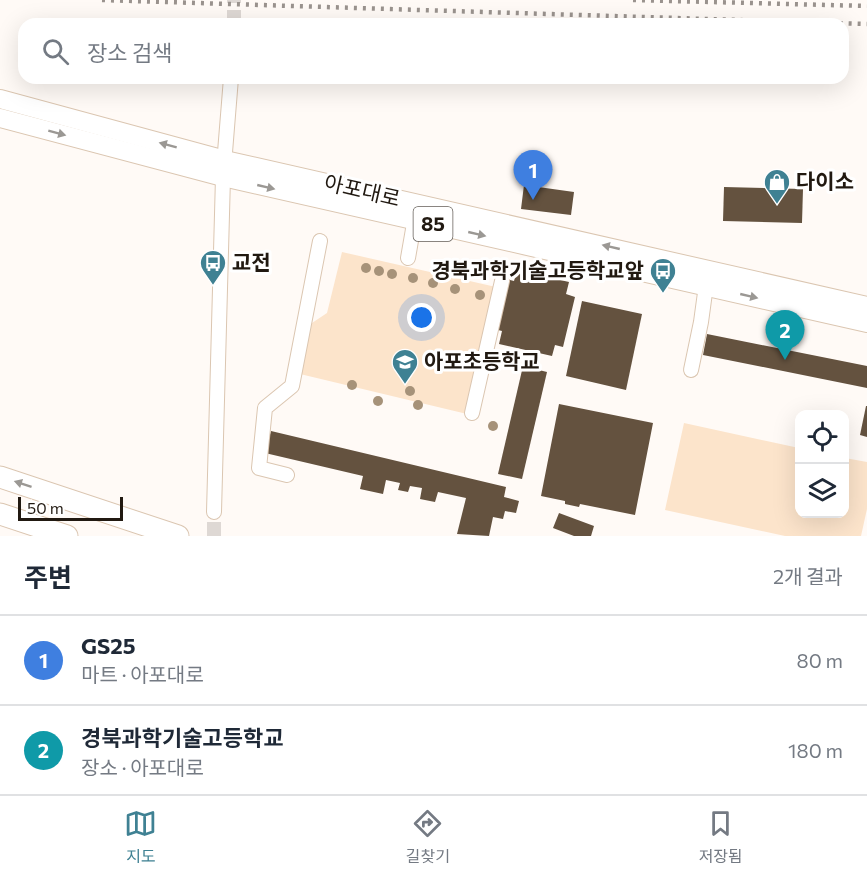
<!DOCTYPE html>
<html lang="ko">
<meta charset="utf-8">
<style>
body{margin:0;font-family:Commissioner,"Noto Sans KR",sans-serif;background:#f6f6f7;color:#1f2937}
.controls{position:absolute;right:18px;bottom:18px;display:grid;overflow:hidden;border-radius:12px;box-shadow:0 6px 24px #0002}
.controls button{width:54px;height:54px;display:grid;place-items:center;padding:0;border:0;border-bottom:2px solid #e0e1e3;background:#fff;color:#1f2937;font:30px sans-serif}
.scale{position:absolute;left:18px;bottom:15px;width:105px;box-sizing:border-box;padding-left:6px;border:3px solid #211911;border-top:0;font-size:16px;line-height:21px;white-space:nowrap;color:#211911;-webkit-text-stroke:4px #fff;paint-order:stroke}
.you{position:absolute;left:422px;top:318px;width:21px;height:21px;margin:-15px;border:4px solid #fff;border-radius:50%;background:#1a73e8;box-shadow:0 0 0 9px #1a73e833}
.badge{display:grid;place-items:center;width:39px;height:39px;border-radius:50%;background:#3f8193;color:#fff;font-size:20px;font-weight:700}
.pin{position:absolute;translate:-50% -50px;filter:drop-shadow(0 2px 3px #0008)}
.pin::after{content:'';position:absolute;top:32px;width:21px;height:18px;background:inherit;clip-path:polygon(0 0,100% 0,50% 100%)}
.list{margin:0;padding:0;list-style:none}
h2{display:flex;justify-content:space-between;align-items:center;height:78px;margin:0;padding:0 24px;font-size:26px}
h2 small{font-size:20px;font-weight:400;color:#747a83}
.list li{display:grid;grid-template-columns:39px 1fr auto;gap:18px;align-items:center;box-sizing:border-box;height:90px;padding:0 24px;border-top:2px solid #e0e1e3}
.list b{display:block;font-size:22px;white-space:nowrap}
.list p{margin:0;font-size:20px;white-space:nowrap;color:#747a83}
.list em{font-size:20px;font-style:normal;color:#747a83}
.icon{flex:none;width:33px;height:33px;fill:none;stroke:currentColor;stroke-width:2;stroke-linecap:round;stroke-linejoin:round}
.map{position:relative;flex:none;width:867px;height:536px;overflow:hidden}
.search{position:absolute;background:#fff;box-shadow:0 6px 24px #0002;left:18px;right:18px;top:18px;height:66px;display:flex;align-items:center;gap:15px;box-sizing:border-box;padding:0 21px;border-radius:18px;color:#747a83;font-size:22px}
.sheet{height:258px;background:#fff}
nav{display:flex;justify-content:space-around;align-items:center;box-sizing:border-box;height:84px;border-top:2px solid #e0e1e3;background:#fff;font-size:16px;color:#747a83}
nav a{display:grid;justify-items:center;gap:3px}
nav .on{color:#3f8193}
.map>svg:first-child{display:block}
</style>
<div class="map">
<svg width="867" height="536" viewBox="0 0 867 536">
<rect width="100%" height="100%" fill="#fffaf6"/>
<!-- green -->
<g fill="#fce4cb">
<polygon points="342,252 496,287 467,414 300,374 309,325 327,313"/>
<polygon points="684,423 799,448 800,514 844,514 845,458 867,462 867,509 861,536 785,536 665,510"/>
</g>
<!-- building -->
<g fill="#64523f">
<polygon points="524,185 574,192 571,215 521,209"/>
<polygon points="724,187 803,189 802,223 723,221"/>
<polygon points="517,270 569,282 566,294 575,297 563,347 555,345 552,356 499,344 502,331 494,329 506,279 514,281"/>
<polygon points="582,301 642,314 626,390 566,376"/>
<polygon points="707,334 867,366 867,388 703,355"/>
<polygon points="523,366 547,372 522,479 498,474"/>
<polygon points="559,404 653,423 635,515 580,504 579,507 565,504 565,501 541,496"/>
<polygon points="866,406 867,406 867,437 860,435"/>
<polygon points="271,431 506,487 504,497 519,501 516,513 505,511 503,519 493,517 489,536 457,534 466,498 438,492 435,502 420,499 422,488 410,486 408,492 398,490 400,483 386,480 383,494 360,489 363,476 265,453"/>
<polygon points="559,513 594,526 591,536 574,536 553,528"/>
</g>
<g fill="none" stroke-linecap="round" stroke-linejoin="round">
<!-- minor-tunnel -->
<g stroke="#ded8d4" stroke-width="14" stroke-dasharray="14 7" stroke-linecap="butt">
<polyline points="234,24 234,0"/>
<polyline points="214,536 214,512"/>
</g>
<!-- minor casing -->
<g stroke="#dbc6b1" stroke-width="16">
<g id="minor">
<polyline points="408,258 416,212"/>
<polyline points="691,370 701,322 707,278"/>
<polyline points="472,413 502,281"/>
<polyline points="287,475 259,468 265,408 292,386 320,241"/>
<polyline points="214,512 223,177 231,78"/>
</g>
</g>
<!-- major casing -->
<g stroke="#dbc6b1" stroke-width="20">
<g id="major">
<polyline points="0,99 225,160 867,306"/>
<polyline points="0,118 223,177 867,323"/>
</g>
</g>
<!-- highway casing -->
<g stroke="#dbc6b1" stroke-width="23">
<g id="highway">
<polyline points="0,477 178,536"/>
<polyline points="0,514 67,536"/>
</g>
</g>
<!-- minor -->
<use href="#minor" stroke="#fff" stroke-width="14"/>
<!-- major -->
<use href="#major" stroke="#fff" stroke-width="18"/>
<!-- highway -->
<use href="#highway" stroke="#fff" stroke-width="21"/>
<!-- rail -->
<g stroke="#9a938e" stroke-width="4.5" stroke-dasharray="3 6" stroke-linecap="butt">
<polyline points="102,0 867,24"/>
<polyline points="633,0 867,6"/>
</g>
</g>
<!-- trees -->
<g fill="#a69279">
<circle cx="366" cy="268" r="5"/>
<circle cx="379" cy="271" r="5"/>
<circle cx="392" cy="274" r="5"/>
<circle cx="413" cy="278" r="5"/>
<circle cx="433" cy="283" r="5"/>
<circle cx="455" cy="289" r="5"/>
<circle cx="480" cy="295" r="5"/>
<circle cx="352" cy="385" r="5"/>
<circle cx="410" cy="391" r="5"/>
<circle cx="378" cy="401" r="5"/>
<circle cx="418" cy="405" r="5"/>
<circle cx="493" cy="426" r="5"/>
</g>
<!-- one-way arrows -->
<defs><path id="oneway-solid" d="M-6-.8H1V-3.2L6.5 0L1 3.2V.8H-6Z" transform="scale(1.5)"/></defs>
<g fill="#9b9894">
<use href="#oneway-solid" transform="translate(57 133) rotate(15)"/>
<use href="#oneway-solid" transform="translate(168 145) rotate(-165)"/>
<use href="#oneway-solid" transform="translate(266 187) rotate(13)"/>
<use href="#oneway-solid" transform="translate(477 234) rotate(13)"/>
<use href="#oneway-solid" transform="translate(611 247) rotate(-167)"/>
<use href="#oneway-solid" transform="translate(749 296) rotate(13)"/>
<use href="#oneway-solid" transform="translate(23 484) rotate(-162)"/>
</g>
<!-- icons -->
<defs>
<g id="shop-pin" transform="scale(1.35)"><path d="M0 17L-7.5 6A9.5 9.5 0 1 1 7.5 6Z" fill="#3f8193" stroke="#fff"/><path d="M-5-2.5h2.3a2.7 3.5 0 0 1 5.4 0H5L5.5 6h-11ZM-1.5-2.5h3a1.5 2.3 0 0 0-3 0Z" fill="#fff"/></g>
<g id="bus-pin" transform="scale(1.35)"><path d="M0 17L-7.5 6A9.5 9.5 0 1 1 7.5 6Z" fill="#3f8193" stroke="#fff"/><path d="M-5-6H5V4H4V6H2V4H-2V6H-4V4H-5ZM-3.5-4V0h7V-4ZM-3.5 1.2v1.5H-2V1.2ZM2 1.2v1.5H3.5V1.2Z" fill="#fff"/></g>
<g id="school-pin" transform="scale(1.35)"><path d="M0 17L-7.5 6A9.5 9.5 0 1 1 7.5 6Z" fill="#3f8193" stroke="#fff"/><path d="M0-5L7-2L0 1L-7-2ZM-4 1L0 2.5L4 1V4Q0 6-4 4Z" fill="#fff"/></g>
</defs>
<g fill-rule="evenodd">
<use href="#shop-pin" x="777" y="182"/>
<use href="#bus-pin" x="213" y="263"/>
<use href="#bus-pin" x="663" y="271"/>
<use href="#school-pin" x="405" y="362"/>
</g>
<g text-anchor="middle" stroke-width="6" stroke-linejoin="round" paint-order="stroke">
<!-- shield labels -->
<rect fill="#fff" stroke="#645e58" stroke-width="1.5" x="413.5" y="207" width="39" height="34" rx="4.5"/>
<g font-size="20" font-weight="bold" fill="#211911">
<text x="433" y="231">85</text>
</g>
<!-- poi labels -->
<g font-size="21" font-weight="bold" fill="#211911" stroke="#fff" text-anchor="start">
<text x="796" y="189">다이소</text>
<text x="232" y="270">교전</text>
<text x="644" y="278" text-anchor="end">경북과학기술고등학교앞</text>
<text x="424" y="369">아포초등학교</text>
</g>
<!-- street labels -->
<g font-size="21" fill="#211911" stroke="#fff">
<text transform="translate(362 191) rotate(13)" y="7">아포대로</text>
</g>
</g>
</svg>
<div class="controls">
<button><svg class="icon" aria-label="locate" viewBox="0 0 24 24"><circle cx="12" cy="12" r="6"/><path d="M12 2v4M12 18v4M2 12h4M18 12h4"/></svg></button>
<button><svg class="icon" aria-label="layers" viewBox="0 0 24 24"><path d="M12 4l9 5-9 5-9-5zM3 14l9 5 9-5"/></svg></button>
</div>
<div class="scale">50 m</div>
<div class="you"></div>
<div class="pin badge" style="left:533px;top:200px;background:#3f7fe0">1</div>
<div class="pin badge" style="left:785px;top:360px;background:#0f9aa8">2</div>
<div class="search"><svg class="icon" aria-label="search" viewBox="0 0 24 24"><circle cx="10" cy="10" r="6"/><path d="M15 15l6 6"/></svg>장소 검색</div>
</div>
<section class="sheet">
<h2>주변<small>2개 결과</small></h2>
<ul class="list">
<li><span class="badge" style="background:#3f7fe0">1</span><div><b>GS25</b><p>마트 · 아포대로</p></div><em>80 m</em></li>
<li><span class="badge" style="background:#0f9aa8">2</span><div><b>경북과학기술고등학교</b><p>장소 · 아포대로</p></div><em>180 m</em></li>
</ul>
</section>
<nav>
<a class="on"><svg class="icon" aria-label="map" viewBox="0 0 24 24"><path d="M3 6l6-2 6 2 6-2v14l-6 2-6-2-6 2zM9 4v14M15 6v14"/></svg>지도</a>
<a><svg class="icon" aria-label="directions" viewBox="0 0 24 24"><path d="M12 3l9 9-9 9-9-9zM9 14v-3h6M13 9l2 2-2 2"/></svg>길찾기</a>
<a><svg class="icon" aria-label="saved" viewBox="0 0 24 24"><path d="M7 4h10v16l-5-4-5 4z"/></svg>저장됨</a>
</nav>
